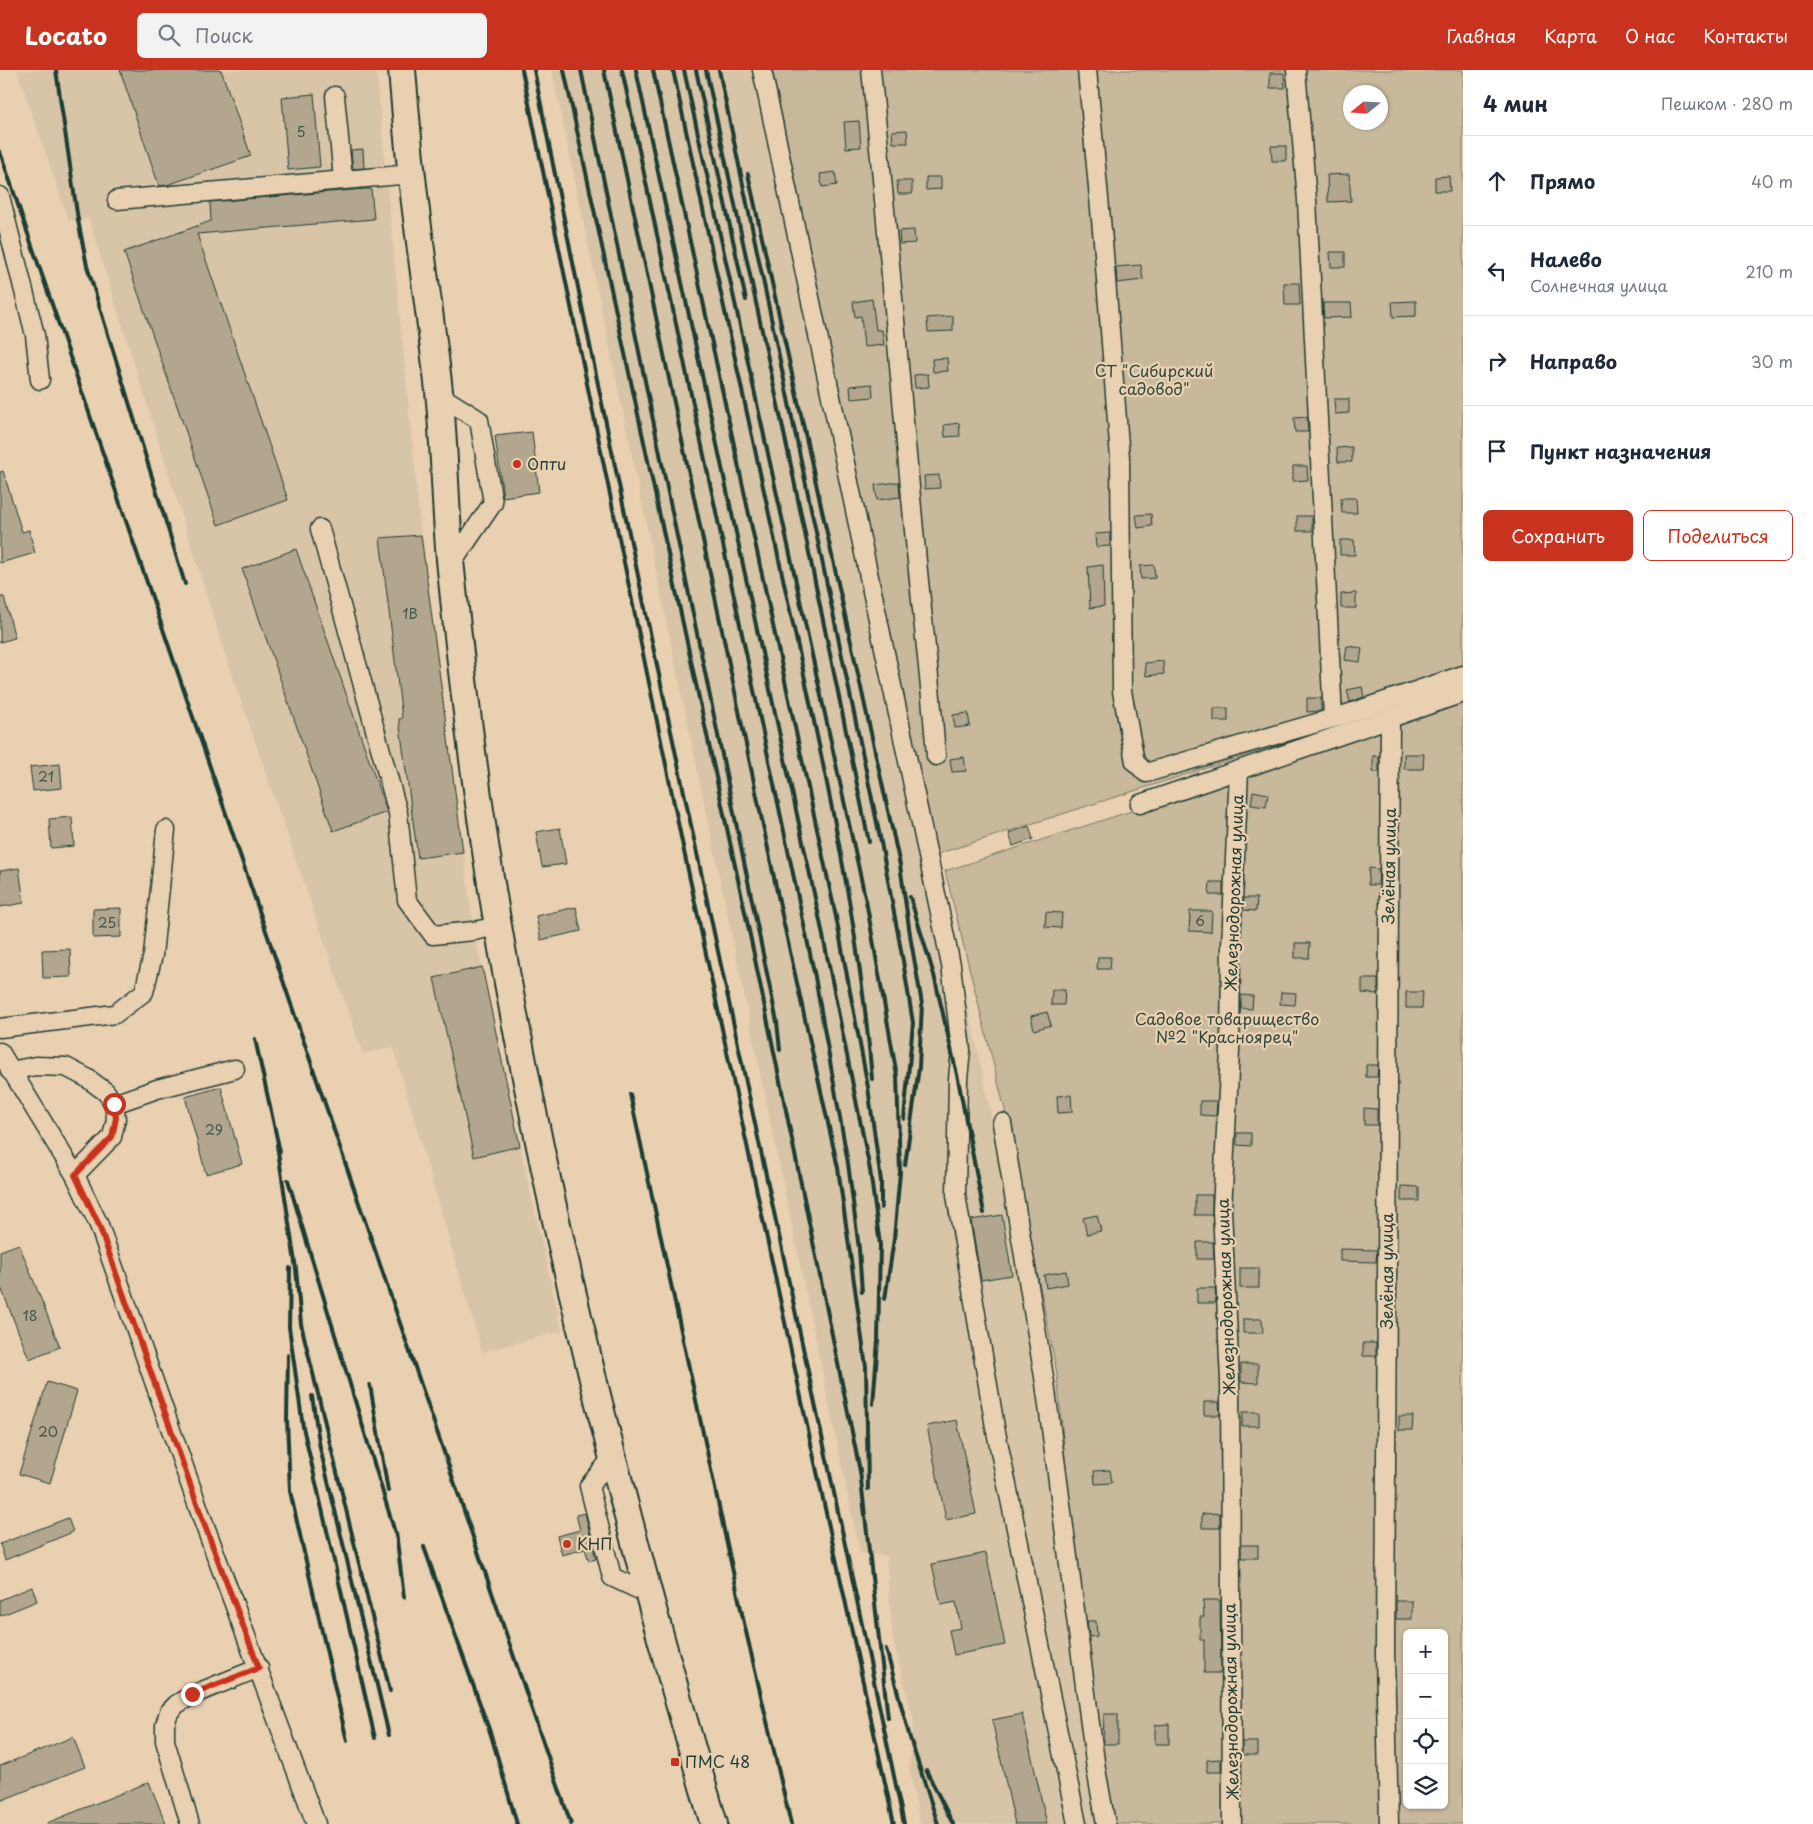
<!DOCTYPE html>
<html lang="ru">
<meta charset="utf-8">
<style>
body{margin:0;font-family:"Playpen Sans",sans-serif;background:#f2f2f3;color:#1f2937}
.controls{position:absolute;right:15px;bottom:15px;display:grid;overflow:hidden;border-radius:8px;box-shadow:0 1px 4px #0004}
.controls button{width:45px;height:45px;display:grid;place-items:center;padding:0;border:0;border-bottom:1px solid #e0e1e3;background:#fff;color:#1f2937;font:25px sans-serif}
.compass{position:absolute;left:1343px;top:15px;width:45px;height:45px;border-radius:50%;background:#fff;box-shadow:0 1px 4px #0004;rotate:252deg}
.stop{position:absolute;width:15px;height:15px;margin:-11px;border:4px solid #c8321e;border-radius:50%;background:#fff}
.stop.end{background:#c8321e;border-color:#fff;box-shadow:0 1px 5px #0008}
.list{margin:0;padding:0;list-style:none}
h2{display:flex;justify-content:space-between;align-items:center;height:65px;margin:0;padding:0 20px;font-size:21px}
h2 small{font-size:16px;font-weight:400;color:#747a83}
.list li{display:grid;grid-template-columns:32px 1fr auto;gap:15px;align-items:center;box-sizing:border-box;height:90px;padding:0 20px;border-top:1px solid #e0e1e3}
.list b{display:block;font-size:19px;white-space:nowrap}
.list p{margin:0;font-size:16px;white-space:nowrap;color:#747a83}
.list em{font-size:16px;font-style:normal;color:#747a83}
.actions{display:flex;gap:10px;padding:15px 20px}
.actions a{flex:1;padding:11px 0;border:1px solid #c8321e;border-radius:8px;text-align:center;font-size:18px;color:#c8321e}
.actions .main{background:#c8321e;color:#fff}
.icon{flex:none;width:28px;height:28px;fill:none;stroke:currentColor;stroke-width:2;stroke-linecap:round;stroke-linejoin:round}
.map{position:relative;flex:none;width:1463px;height:1754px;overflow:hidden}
header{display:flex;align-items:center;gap:30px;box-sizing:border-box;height:70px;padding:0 25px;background:#c8321e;color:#fff}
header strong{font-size:24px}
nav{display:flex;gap:28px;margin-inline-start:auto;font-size:18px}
.search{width:350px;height:45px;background:#f2f2f3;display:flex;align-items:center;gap:12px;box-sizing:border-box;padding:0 18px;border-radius:8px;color:#747a83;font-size:19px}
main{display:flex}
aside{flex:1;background:#fff}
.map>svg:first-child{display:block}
</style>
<header>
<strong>Locato</strong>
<div class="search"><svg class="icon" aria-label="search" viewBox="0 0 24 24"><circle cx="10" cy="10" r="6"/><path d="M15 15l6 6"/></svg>Поиск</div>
<nav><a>Главная</a><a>Карта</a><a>О нас</a><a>Контакты</a></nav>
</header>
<main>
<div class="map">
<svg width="1463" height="1754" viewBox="0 0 1463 1754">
<rect width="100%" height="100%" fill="#e9d0b1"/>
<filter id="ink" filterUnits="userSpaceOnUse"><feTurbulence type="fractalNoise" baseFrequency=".02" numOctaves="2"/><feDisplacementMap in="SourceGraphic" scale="10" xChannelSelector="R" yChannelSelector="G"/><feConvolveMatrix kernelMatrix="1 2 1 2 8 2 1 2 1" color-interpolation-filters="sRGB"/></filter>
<g filter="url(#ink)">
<!-- built -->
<g fill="#d8c4a6">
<polygon points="17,0 376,0 421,465 474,861 520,1076 562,1261 482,1282 393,977 363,984 226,587 89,149 69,151"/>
<polygon points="552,0 772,0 927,747 991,1043 1025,1253 1102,1754 920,1754 909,1697 914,1652 893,1571 886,1486 860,1483"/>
</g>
<!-- green -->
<g fill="#c8b89c" stroke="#747a68" fill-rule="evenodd">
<path d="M772,0H1463V616L937,784ZM1350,22H1380V52H1350Z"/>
<path d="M1463,633V1754H1113L1077,1516L1057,1304L1009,1056L945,801L1427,646ZM1407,1563H1444V1735H1407Z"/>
</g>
<!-- building -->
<g fill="#b2a78e" stroke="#1f3d34">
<polygon points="120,0 221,0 251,86 167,115 159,116"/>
<polygon points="1270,3 1284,3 1285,18 1270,18"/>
<polygon points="314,24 320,97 288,100 282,27"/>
<polygon points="859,51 861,77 846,78 844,52"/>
<polygon points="907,60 908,73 893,73 892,61"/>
<polygon points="1271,76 1286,76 1286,91 1272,91"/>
<polygon points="363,79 364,98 353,99 351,80"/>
<polygon points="835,102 837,115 822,117 820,104"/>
<polygon points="1349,104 1351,131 1328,132 1327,105"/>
<polygon points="1449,106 1450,121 1435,121 1435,107"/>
<polygon points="926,107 941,107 941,119 926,120"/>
<polygon points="897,111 912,111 912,124 898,124"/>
<polygon points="365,119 371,119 374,149 197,164 288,430 218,455 124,182 211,151 210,132"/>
<polygon points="914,160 915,173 900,174 899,161"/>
<polygon points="1330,182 1345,182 1345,197 1331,197"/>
<polygon points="1141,195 1143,210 1117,213 1116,197"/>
<polygon points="1284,213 1299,213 1300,235 1285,235"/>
<polygon points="872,229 876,260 882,260 884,275 864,277 861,246 855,247 853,232"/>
<polygon points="1416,231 1416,246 1393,247 1392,232"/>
<polygon points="1323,233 1351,233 1352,247 1324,248"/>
<polygon points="953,246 953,261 928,262 927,248"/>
<polygon points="947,288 948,301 933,302 932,289"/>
<polygon points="928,304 929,317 915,318 914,305"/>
<polygon points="872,314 873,327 851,329 850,316"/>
<polygon points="1334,329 1349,329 1349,343 1335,344"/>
<polygon points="1307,347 1308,362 1295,362 1294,348"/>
<polygon points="959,353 960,366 945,367 944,355"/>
<polygon points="532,362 539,422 503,427 495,366"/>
<polygon points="1352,377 1352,392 1338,392 1337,378"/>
<polygon points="1293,396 1307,396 1308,410 1293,411"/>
<polygon points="3,401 22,462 29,460 35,483 0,493 0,402"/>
<polygon points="939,405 940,418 925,419 924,406"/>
<polygon points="899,412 900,427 877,430 875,415"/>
<polygon points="1341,428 1356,428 1357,443 1342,443"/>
<polygon points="1151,444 1152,456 1138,458 1136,445"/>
<rect x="1297" y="446" width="15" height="15"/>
<polygon points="1110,463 1110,476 1096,477 1095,464"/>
<polygon points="421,465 463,782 418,788 399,649 402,648 380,468"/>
<polygon points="1340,470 1354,470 1355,485 1340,485"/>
<polygon points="296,479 387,742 333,761 242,499"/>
<polygon points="1103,495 1104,536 1090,538 1088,497"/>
<polygon points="1154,495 1155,508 1141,509 1140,496"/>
<polygon points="1356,523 1356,538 1341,538 1341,524"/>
<polygon points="0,527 4,527 15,568 0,572"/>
<polygon points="1347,576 1362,578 1360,592 1345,590"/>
<polygon points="1163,591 1164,604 1146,606 1145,593"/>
<polygon points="1362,617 1364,627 1350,632 1347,620"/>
<polygon points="1307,628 1321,628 1321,641 1307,642"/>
<rect x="1214" y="638" width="14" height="13"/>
<polygon points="968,643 970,656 955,658 953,645"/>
<polygon points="1404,684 1424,684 1423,699 1404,699"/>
<rect x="1373" y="686" width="6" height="16"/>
<polygon points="964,687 966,701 952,702 950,689"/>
<polygon points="60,694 62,718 33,721 30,697"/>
<polygon points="1253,721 1268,724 1266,737 1251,735"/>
<polygon points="72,747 74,776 51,778 49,749"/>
<polygon points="1029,756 1033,769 1013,776 1009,763"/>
<polygon points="560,758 566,794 542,797 536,762"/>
<polygon points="19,798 24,833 0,837 0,801"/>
<polygon points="1369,798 1379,799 1378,815 1368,815"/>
<polygon points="1210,812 1223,812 1223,825 1209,825"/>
<polygon points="1244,828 1257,828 1256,841 1243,840"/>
<polygon points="576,837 581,861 541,870 536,846"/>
<polygon points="121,838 121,867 93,868 93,839"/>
<polygon points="1190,841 1212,841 1211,862 1189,861"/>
<polygon points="1046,842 1062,843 1061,858 1045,857"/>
<polygon points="1295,873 1310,873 1309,888 1295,888"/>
<polygon points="70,879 71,907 43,908 42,880"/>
<polygon points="1098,887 1111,887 1110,899 1097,899"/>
<polygon points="482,897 520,1076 474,1087 434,908"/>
<polygon points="1362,909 1378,909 1378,924 1362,923"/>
<polygon points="1052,920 1065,920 1064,935 1051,935"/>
<polygon points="1281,922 1296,923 1295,935 1280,934"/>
<polygon points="1406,922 1423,922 1422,938 1406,938"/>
<polygon points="1241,925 1253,926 1252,939 1241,938"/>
<polygon points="1047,942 1051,955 1034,960 1031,946"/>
<polygon points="1366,995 1378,995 1377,1007 1366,1007"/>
<polygon points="221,1017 242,1094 206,1104 185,1027"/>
<polygon points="1071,1025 1072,1042 1058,1043 1057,1026"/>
<polygon points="1200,1031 1217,1031 1216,1046 1200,1045"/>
<polygon points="1364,1038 1377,1039 1377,1055 1364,1055"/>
<polygon points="1237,1063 1251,1063 1251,1076 1237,1075"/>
<polygon points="1401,1116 1419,1117 1419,1131 1401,1131"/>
<rect x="1195" y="1125" width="17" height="20"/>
<polygon points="1002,1145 1012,1205 981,1210 971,1150"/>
<polygon points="1097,1145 1101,1161 1087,1164 1083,1148"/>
<polygon points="1197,1172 1213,1172 1214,1189 1197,1189"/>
<polygon points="19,1174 60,1277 29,1289 0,1215 0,1181"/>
<polygon points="1340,1179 1377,1180 1376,1192 1340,1191"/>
<rect x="1240" y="1198" width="19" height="20"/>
<polygon points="1066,1201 1068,1214 1046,1218 1044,1205"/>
<polygon points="1197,1218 1215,1218 1216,1233 1197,1233"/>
<polygon points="1243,1249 1262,1249 1263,1263 1243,1263"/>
<rect x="1363" y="1273" width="13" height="13"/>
<polygon points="1241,1294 1258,1294 1258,1313 1241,1312"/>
<polygon points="47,1312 77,1321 50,1413 19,1404"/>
<polygon points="1204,1332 1219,1332 1220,1345 1204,1345"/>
<polygon points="1243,1342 1259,1342 1259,1356 1242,1356"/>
<polygon points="1399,1346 1413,1346 1412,1360 1399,1360"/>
<polygon points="957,1350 976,1444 946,1450 927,1356"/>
<polygon points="1110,1400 1112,1413 1095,1414 1094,1401"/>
<polygon points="585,1443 596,1489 589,1491 585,1479 562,1485 557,1466 580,1460 576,1445"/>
<polygon points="1220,1443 1220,1458 1202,1458 1202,1444"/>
<polygon points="68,1448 73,1462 5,1490 0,1474"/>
<rect x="1241" y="1475" width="17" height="13"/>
<polygon points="986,1483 1005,1575 954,1585 949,1560 961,1558 956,1532 941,1535 932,1494"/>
<polygon points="32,1517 37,1531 0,1546 0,1530"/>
<polygon points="1203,1530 1220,1530 1221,1603 1204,1603 1204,1570 1200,1570 1200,1547 1204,1547"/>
<rect x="1396" y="1531" width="16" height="18"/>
<polygon points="1087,1551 1096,1551 1097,1566 1089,1567"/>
<polygon points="1022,1644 1047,1754 1015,1754 992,1650"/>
<polygon points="1104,1644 1118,1644 1118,1674 1103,1674"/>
<polygon points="1169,1654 1169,1674 1155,1674 1155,1655"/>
<polygon points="73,1667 85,1697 0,1731 0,1696"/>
<rect x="1242" y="1672" width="16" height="13"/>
<polygon points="1221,1689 1221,1702 1207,1702 1207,1690"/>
<polygon points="149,1712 166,1754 47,1754 47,1753"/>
</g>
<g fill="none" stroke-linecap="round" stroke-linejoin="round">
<!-- minor casing -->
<g stroke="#1f3d34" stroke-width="21">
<g id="minor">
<polyline points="762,0 951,895 961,980 958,1009 956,1125 995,1357 1077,1754"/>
<path d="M871,0C887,146 898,292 912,438C919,521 930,603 936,686"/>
<polyline points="1087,0 1103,171 1120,388 1122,621 1135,692 1146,703 1344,645 1463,605"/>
<polyline points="1296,0 1307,130 1333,648"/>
<polyline points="335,26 343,109"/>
<polyline points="0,126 35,265 40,310"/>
<polyline points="117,130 412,104"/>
<polyline points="439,325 479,350 493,433 450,496"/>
<polyline points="320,459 398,743 407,830 433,865 474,861 498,856"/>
<polyline points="1140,734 1463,623"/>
<polyline points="0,958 115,944 144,922 153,885 166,760"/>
<polyline points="0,982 75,1105 99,1155 202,1448 316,1754"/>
<polyline points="10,1001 36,996 66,997 87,1008 106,1022 114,1034 116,1049 112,1067 75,1105"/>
<polyline points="114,1034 157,1019 235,999"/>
<polyline points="1002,1053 1045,1313 1096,1699 1106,1754"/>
<polyline points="612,1388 589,1416 612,1507 648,1524"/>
<polyline points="190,1754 165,1671 165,1655 169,1642 177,1634 192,1625 259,1598"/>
<polyline points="1232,1754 1230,1311 1222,1140 1230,981 1231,875 1239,701"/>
<polyline points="1389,1754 1385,1584 1390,648"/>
</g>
</g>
<!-- highway casing -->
<g stroke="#1f3d34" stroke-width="30">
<path id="highway" d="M402,0C405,36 408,72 412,107C420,179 431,250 439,321C445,380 445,441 451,500C463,619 478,738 498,856C550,1160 627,1459 714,1754"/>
</g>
<!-- minor -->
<use href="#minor" stroke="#e9d0b1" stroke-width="18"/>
<!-- highway -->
<use href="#highway" stroke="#e9d0b1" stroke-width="26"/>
<!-- rail -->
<g stroke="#1f3d34" stroke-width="4">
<polyline points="56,0 78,150 87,196 185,514"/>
<polyline points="522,0 682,772 814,1388 894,1754"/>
<path d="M534,0C651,586 782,1169 904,1754"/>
<polyline points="564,0 751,870 860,1401 888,1648"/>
<polyline points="581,0 777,952 780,980"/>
<polyline points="604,0 783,850 838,1098 866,1297 868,1419"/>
<polyline points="622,0 815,907 848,1093 859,1179 862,1222"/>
<polyline points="636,0 820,851 870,1100 880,1175 878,1271 873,1334"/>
<polyline points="653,0 836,847 868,1017 881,1111 881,1138"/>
<path d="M673,0C711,179 750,357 789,536C823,692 859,849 872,1009"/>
<polyline points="684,0 867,836 897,1006 900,1102 894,1169 885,1229"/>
<polyline points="696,0 746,230"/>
<polyline points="706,0 790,391 869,772"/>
<polyline points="719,0 880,767 903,891 913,953 904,1049"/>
<polyline points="0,82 571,1754"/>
<polyline points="748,104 900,795 911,871 922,934 919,997 905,1095"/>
<polyline points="910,827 934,905 958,1009 984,1143"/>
<polyline points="255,969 280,1082"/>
<polyline points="630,1024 744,1553 791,1754"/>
<polyline points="277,1075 296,1199 301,1254 390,1621"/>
<polyline points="288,1110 397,1469"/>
<polyline points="290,1198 289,1257 303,1357 375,1668"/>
<polyline points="288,1285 287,1350 290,1421 347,1671"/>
<polyline points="370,1315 388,1421"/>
<polyline points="312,1326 320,1378 389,1665"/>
<polyline points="396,1463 404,1527"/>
<polyline points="424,1477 491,1665 517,1754"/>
<polyline points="886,1579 910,1668 938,1754"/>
<polyline points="926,1700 953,1754"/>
</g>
</g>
</g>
<g fill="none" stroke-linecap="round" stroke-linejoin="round" filter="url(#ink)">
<!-- route -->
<polyline stroke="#c8321e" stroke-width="6" points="114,1034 116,1048 112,1067 75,1105 99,1155 202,1448 259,1598 192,1624"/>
</g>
<!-- markers -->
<g fill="#c8321e" stroke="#e9d0b1" stroke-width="2">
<circle cx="517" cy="394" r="5"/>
<circle cx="567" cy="1474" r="5"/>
<rect x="670" y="1687" width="10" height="10" rx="2.5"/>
</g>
<g text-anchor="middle" stroke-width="4.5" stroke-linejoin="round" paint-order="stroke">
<!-- number labels -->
<g font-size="14" fill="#44584a">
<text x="301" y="67">5</text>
<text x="410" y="549">1В</text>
<text x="46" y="712">21</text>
<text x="1200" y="856">6</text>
<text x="107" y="858">25</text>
<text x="214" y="1065">29</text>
<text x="30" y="1251">18</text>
<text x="48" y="1367">20</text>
</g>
<!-- park labels -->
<g font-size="16" fill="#30493e" stroke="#e9d0b1">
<text x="1154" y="307">СТ "Сибирский<tspan x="1154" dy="18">садовод"</tspan></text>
<text x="1227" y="955">Садовое товарищество<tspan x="1227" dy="18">№2 "Красноярец"</tspan></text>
</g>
<!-- poi labels -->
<g font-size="16" fill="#1f3d34" stroke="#e9d0b1" text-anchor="start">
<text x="527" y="400">Опти</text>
<text x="577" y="1480">КНП</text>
<text x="685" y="1698">ПМС 48</text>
</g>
<!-- street labels -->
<g font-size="16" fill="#1f3d34" stroke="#e9d0b1">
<text transform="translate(1389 796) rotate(-89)" y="6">Зелёная улица</text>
<text transform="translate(1234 823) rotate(-88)" y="6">Железнодорожная улица</text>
<text transform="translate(1387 1201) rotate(-90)" y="6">Зелёная улица</text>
<text transform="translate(1226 1227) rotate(-92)" y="6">Железнодорожная улица</text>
<text transform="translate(1231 1632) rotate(-91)" y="6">Железнодорожная улица</text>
</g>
</g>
</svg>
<div class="controls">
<button>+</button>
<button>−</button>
<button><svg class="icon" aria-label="locate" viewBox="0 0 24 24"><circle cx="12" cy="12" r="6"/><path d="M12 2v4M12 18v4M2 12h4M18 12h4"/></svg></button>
<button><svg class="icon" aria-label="layers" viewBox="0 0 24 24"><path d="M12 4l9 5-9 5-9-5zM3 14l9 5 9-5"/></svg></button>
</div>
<svg class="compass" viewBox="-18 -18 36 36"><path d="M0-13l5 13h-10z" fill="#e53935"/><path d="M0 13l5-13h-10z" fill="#747a83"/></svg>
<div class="stop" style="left:114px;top:1034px"></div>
<div class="stop end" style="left:192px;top:1624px"></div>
</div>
<aside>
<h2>4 мин<small>Пешком · 280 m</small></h2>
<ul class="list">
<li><svg class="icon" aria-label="ahead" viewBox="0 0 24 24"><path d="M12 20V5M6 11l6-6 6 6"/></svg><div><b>Прямо</b></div><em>40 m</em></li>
<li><svg class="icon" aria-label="left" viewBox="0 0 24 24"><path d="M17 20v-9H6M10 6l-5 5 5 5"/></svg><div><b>Налево</b><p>Солнечная улица</p></div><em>210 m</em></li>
<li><svg class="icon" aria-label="right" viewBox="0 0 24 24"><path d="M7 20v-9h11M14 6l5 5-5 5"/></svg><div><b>Направо</b></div><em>30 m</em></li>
<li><svg class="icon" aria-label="arrive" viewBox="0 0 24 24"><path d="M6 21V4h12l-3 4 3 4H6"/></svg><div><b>Пункт назначения</b></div></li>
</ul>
<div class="actions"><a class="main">Сохранить</a><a>Поделиться</a></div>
</aside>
</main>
